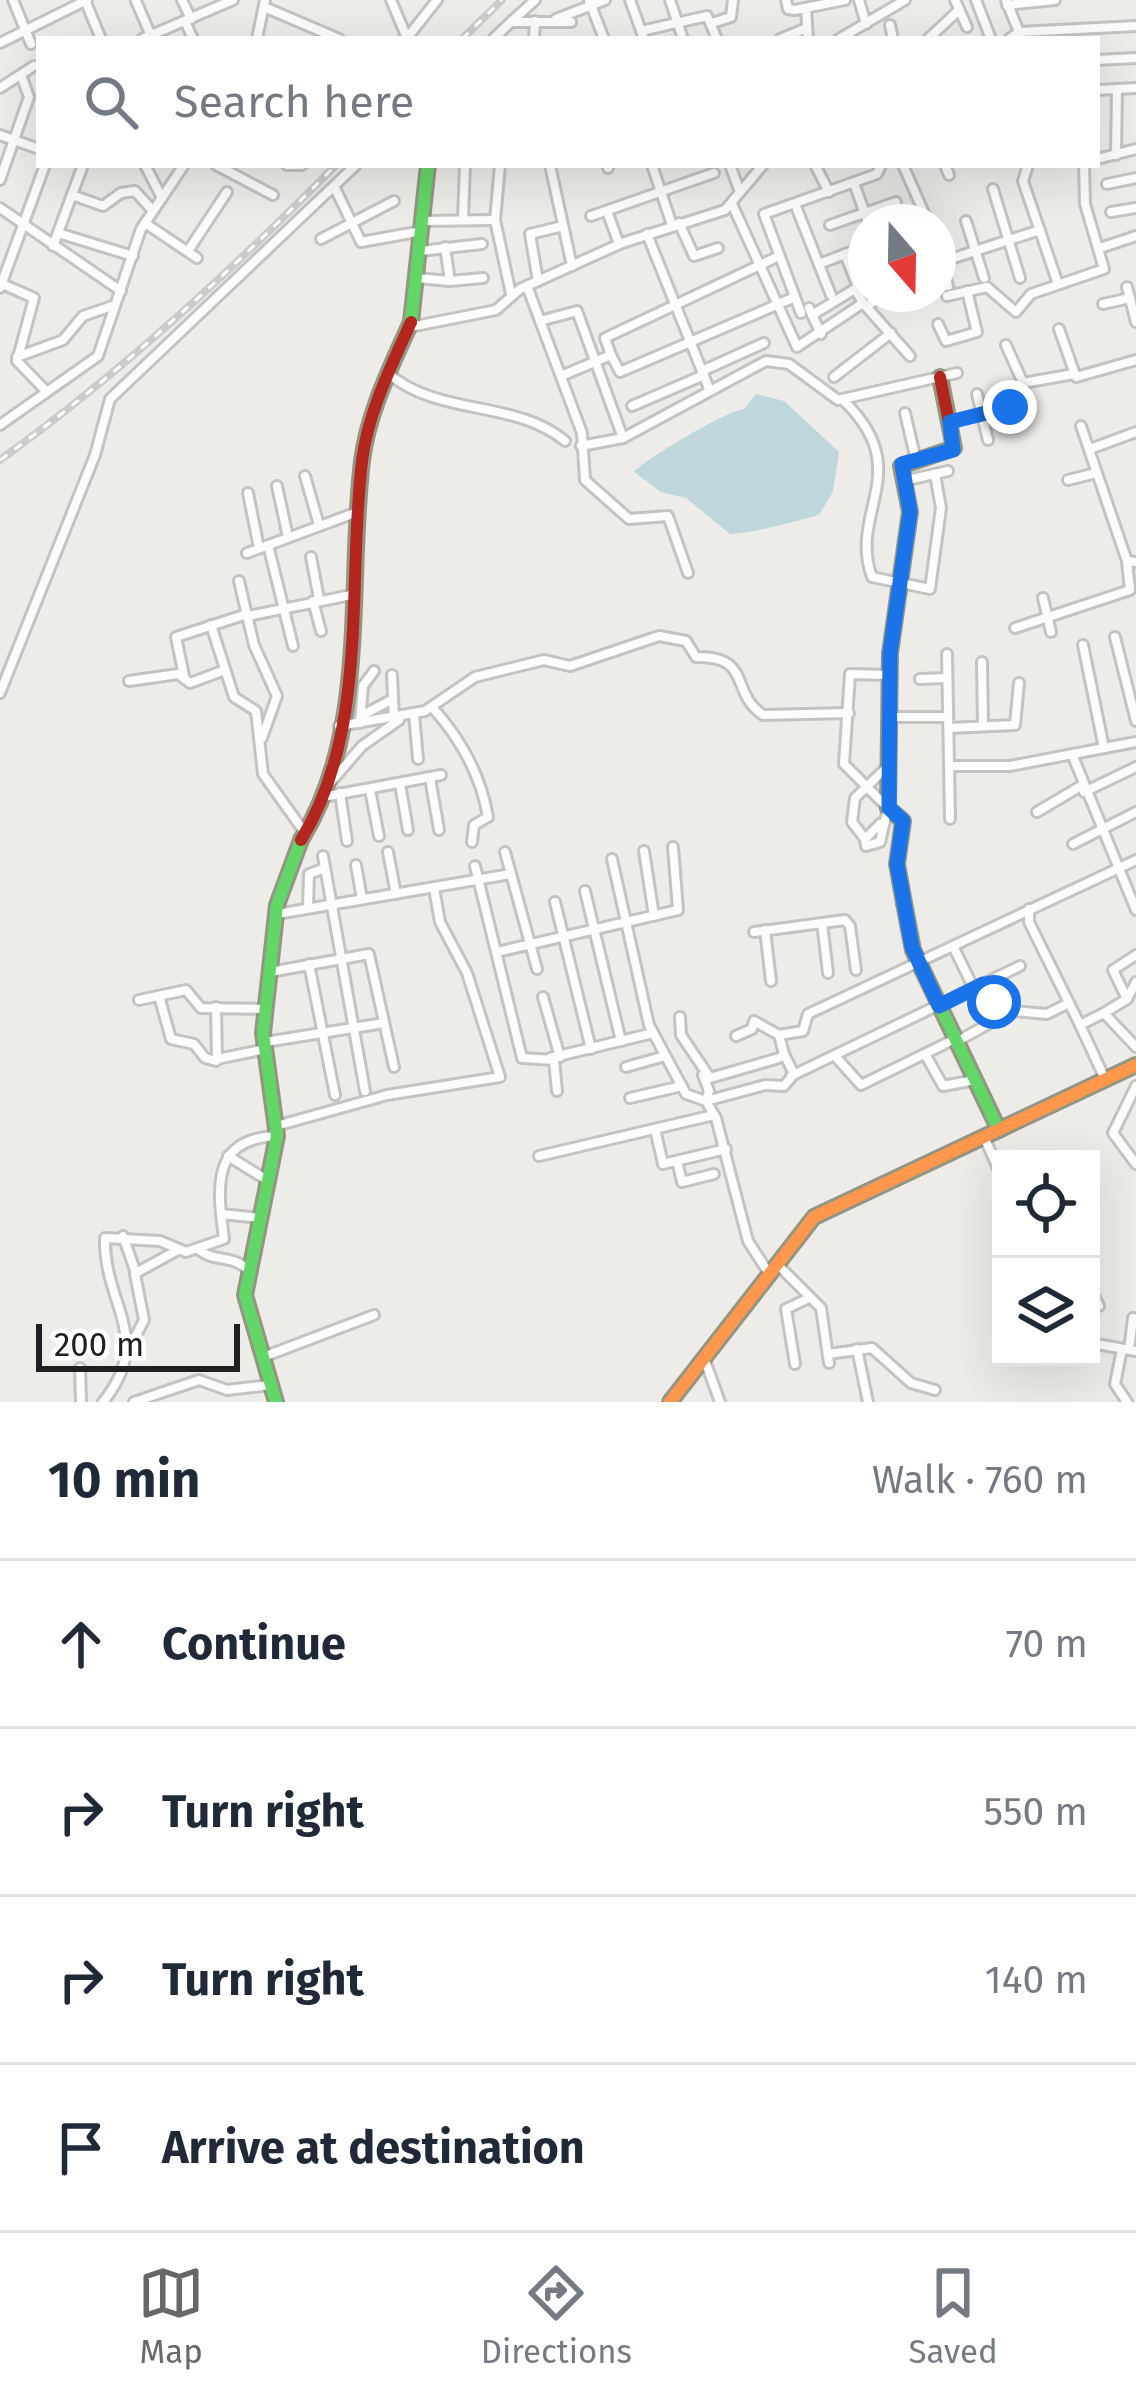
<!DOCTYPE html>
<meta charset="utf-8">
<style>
body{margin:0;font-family:"Fira Sans",sans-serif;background:#f6f6f7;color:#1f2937}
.controls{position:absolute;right:36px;bottom:36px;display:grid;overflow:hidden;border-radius:0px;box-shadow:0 12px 48px #0002}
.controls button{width:108px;height:108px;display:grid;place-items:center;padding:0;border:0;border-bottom:3px solid #e0e1e3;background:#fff;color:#1f2937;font:60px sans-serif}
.compass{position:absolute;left:848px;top:204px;width:108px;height:108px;border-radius:50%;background:#fff;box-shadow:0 12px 48px #0002;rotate:160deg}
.scale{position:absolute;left:36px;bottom:30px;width:204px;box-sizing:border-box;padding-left:12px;border:6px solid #202020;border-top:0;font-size:33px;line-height:42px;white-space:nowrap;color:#202020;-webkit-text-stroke:9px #fff;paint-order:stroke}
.stop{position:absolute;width:36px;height:36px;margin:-27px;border:9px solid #1a73e8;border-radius:50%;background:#fff}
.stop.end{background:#1a73e8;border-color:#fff;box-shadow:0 3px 12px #0008}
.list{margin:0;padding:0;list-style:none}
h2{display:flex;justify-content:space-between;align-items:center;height:156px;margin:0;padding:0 48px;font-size:51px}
h2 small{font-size:39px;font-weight:400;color:#747a83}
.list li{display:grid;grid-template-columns:78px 1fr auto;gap:36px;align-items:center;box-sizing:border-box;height:168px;padding:0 48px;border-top:3px solid #e0e1e3}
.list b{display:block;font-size:45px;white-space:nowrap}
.list em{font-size:39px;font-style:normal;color:#747a83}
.icon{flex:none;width:66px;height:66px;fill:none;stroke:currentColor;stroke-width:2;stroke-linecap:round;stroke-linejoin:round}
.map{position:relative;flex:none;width:1136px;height:1402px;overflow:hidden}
.search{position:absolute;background:#fff;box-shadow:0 12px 48px #0002;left:36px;right:36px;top:36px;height:132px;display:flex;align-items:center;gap:30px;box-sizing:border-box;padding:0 42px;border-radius:0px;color:#747a83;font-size:45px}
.sheet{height:828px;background:#fff}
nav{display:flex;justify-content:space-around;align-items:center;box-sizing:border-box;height:168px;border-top:3px solid #e0e1e3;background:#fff;font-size:33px;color:#747a83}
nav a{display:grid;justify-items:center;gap:6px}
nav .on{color:#686766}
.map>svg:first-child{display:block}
</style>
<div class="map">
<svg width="1136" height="1402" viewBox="0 0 1136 1402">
<rect width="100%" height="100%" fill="#eeece9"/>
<!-- water -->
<path fill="#c0d6dd" d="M756,394L784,401L839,452L833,492L819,515C788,523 763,531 730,534L686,498L661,492L634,472C648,457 727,411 744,409Z"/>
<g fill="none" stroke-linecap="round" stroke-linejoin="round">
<!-- street casing -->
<g stroke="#c4c3c1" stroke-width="14">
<g id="street">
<polyline points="13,0 31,44"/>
<polyline points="85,0 101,39"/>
<polyline points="182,0 191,19"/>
<polyline points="391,0 407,38"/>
<polyline points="589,0 604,39"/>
<polyline points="630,0 644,39"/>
<polyline points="670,0 683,39"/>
<polyline points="786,0 788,9 795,10 845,0"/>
<polyline points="859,0 866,24"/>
<polyline points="955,0 967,27"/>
<polyline points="976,0 991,39"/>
<polyline points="1006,0 1019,32 1136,26"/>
<polyline points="136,1 151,36"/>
<polyline points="1007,5 1055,0"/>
<polyline points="264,7 339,39"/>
<polyline points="806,8 808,39"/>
<polyline points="556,19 605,0"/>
<polyline points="185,21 193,39"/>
<polyline points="512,21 535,0"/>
<polyline points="712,23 731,17 733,0"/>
<polyline points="890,25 893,39"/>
<polyline points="641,31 707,16 717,39"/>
<polyline points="407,38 437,0"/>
<polyline points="142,39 233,0"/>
<polyline points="257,39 265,0"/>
<polyline points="493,39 511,22 571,22"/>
<polyline points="534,39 535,21"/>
<polyline points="780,39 807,28"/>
<polyline points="839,39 905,0"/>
<polyline points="928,39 959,10"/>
<polyline points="1009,39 1019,32"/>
<polyline points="0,43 87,0"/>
<polyline points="1097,60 1136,58"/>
<polyline points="0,88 34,66"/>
<polyline points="1097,90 1136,88"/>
<polyline points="0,135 39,149"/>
<polyline points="1116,155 1117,89"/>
<polyline points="1097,159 1136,149"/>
<polyline points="145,165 162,198"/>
<polyline points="216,165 273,195"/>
<polyline points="287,165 302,165"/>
<polyline points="500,165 495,220 511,294"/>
<polyline points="550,165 572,266"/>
<polyline points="607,165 608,168"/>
<polyline points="652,165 672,225"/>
<polyline points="730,165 740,192"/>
<polyline points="815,165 829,192"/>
<polyline points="903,165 928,222"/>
<polyline points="945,165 949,175"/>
<polyline points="1028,165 1023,181 1058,284"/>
<polyline points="0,180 29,97 21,75"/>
<polyline points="854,183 868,222"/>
<polyline points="1107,184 1136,178"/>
<polyline points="334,186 361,242 422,231"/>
<polyline points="993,189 1020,278"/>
<polyline points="72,195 103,206 121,193 135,191 153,211"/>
<polyline points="732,204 797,347 863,303 910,356"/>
<polyline points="795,204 831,295"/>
<polyline points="0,208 121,291"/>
<polyline points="607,211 619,244"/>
<polyline points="1111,212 1136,208"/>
<polyline points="591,216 714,173"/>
<polyline points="463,219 465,165"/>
<polyline points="422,221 495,220"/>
<polyline points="966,221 984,278"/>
<polyline points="145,223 197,258"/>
<polyline points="679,223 694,256 718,248"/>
<polyline points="830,225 896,202"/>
<polyline points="58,233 133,256"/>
<polyline points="647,234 710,391"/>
<polyline points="321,239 394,201"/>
<polyline points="53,246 83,165"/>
<polyline points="445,247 450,281 483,278"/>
<polyline points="1100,248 1136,236"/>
<polyline points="188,251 227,192"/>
<polyline points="420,251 482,244"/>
<polyline points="938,253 948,286"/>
<polyline points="845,254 856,282"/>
<polyline points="938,263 1040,230"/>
<polyline points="819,264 866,246"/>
<polyline points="417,278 450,281"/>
<polyline points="538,281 530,234 563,226"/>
<polyline points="0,283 34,298 17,361 46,391"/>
<polyline points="527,286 582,433 585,480 629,519 668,516 688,573"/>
<polyline points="1127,287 1136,322"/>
<polyline points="0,288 45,165"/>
<polyline points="947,296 987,287 1016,312 1031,294 1104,269 1085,204 1084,165"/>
<polyline points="863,303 855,289 866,280"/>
<polyline points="1103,304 1130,298"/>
<polyline points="868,305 887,294"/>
<polyline points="809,308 821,334"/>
<polyline points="801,313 764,214 877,174 881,165"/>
<polyline points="812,315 855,289"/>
<polyline points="540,321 577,311 623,438"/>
<polyline points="938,324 946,341 977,332 967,291"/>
<polyline points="410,327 496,310 520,289 622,243 725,210 763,165"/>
<polyline points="1059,329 1076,377 1136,360"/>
<polyline points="1006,345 1023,383 1074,374"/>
<polyline points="611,355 620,372 795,297"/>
<polyline points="17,357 63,340 83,316 115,305"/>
<polyline points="702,371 764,343"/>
<path d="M389,374C438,416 517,400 565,441"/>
<polyline points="561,376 611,355 605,338 779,256"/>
<polyline points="834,377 891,333"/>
<polyline points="977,394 988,440"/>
<path d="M844,401C916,471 848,512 872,577L930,589L941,508L935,474"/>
<polyline points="632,406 704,375"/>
<polyline points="905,413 916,460"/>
<polyline points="949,422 1010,407 1023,383"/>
<polyline points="0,425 98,356 141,229 184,165"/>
<polyline points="1081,426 1127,561"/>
<polyline points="581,446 623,438 766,361 789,364 838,400 957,373"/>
<polyline points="1090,449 1136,432"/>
<polyline points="305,476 319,525"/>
<polyline points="1068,480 1096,473"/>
<polyline points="903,481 948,471"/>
<polyline points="277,486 288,537"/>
<polyline points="248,493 259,548"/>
<polyline points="268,545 293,646"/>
<polyline points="247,553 360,511"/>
<polyline points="311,557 319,599"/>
<polyline points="239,581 254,645 277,696 262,738"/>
<polyline points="1043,598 1051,632"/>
<polyline points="313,601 321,631"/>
<polyline points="248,616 356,594"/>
<polyline points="211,625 234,697 256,711 263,774 305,833"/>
<polyline points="1015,628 1130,590 1127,561 1136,562"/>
<polyline points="1115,637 1136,721"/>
<polyline points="1083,645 1104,748"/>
<polyline points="947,654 950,819"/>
<polyline points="982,662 983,726"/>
<polyline points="392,675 394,718"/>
<polyline points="184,676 176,637 247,614"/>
<polyline points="920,679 947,678"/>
<polyline points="129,681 178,674 190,683 225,670"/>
<polyline points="0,693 95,455 110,399 356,165"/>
<path d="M432,707C460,738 481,776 488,817L474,825L472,842"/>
<polyline points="414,714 418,759"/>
<polyline points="361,716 393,699"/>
<polyline points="889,717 948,717"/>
<polyline points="360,723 363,686 374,671"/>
<path d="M339,726L425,711L475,677L544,660L570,666L659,636L686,641L696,657C753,656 729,692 763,715L849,713"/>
<polyline points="949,728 1015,725 1019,683"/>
<polyline points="1072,754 1136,910"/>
<polyline points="949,766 1010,766 1136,742"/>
<polyline points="430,778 439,830"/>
<polyline points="331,782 362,746 399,720"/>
<polyline points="400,784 408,830"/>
<polyline points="370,790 379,836"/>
<polyline points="1084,792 1136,767"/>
<polyline points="340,793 347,841"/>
<polyline points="328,796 441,775"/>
<polyline points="1037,812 1081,786"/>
<polyline points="880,824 865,839 866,846 880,842 888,808 844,764 850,674 889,675"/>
<polyline points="865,839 852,822 855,798 888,766"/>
<polyline points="1073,844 1136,812"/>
<polyline points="644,851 654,916"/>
<polyline points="388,852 396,894"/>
<polyline points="505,852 537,969"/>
<polyline points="323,856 365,1091"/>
<polyline points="612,859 649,1025 686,1094 706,1101 716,1118 748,1241 768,1272"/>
<polyline points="356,865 362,899"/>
<polyline points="475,866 522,1058 554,1060 557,1091"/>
<polyline points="585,891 621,1041"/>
<polyline points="555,902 591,1049"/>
<polyline points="308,907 309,874 325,868"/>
<polyline points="1029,909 1029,922 1080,1025 1104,1013"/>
<polyline points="277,914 511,874"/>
<polyline points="822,923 828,973"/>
<polyline points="765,930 771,981"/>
<polyline points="754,932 845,920 850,926 856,970"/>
<polyline points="954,948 974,989"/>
<polyline points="497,952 678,910 673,847"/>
<polyline points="1136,955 1113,970 1127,999 1104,1013 1136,1047"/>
<polyline points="309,964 335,1095"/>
<polyline points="270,972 369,954 394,1067"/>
<polyline points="999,976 1014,1011"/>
<polyline points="984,984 1002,1017"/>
<polyline points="159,996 171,1039 194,1044 205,1058 216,1061"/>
<polyline points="543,997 560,1057"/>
<polyline points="1127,999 1136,982"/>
<polyline points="139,1000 186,990 201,1008 266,1009"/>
<polyline points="216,1007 217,1059 266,1049"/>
<polyline points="680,1017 681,1035 710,1078 779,1058 784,1054 779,1035"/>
<polyline points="1080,1025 1105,1079"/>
<polyline points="736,1036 752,1029 754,1021 779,1035 803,1031 808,1014 1136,860"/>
<polyline points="265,1042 384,1023"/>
<polyline points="956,1042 1012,1011 1047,1014 1069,1003"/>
<polyline points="925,1054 943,1086 975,1080"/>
<polyline points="835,1056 861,1085 955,1039"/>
<polyline points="550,1058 653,1033"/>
<polyline points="626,1067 665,1056"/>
<polyline points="703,1075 709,1091 706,1101 765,1085 784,1086 794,1074 784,1054"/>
<polyline points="791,1076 1020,966"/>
<polyline points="1136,1086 1113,1133 1136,1164"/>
<polyline points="630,1098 682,1086"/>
<polyline points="276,1126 387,1095 500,1077 467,973 440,922 434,888"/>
<polyline points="655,1129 663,1164 726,1149"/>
<polyline points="984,1137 1001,1175"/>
<polyline points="228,1156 267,1180"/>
<polyline points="539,1156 714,1115"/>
<polyline points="677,1161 682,1182 714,1174"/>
<path d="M221,1214C216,1168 225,1138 277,1136"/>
<polyline points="123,1236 136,1273 176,1251"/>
<path d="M199,1250C215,1263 234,1254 249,1271"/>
<polyline points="776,1263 821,1308 829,1363"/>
<polyline points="1091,1290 1099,1306"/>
<polyline points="1091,1343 1136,1351"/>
<polyline points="129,1349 144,1320 135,1274"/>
<polyline points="857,1349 868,1402"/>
<polyline points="1122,1349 1115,1384 1127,1402"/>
<polyline points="1129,1350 1133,1318"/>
<polyline points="828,1354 872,1348 911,1383 935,1390"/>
<polyline points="263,1357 374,1315"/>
<polyline points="704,1358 720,1402"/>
<polyline points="795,1364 786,1309 809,1298"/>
<polyline points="80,1368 81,1402"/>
<path d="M103,1402C155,1338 103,1304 105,1238L160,1241L186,1252L224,1239L221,1214L260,1218"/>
<polyline points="134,1402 199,1380 227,1390 270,1385"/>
</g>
</g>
<!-- fast casing -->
<g stroke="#949683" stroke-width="18">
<g id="fast">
<polyline points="411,322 428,165"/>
<polyline points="904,903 913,950 999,1130"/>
<polyline points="276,1402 245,1295 277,1136 263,1033 277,905 301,840"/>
</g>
</g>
<!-- slow casing -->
<g stroke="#949683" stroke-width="18">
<polyline id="slow" points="670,1402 814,1217 1136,1065"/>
</g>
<!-- jam casing -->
<g stroke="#949683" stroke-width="18">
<g id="jam">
<path d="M301,840C369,730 347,585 362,461C368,412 391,367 411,322"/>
<polyline points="904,903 897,864 903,821 888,808 890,653 910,512 901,466 954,448 940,377"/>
</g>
</g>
<!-- street -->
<use href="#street" stroke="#fcfcfc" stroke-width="8"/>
<!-- fast -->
<use href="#fast" stroke="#63d668" stroke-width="12"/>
<!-- slow -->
<use href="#slow" stroke="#ff974d" stroke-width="12"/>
<!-- jam -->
<use href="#jam" stroke="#b3261e" stroke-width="12"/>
<!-- rail casing -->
<g stroke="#cbcbca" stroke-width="8">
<g id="rail">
<polyline points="462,39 502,0"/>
<path d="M0,460C122,372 230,272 336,165"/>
</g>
</g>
<!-- rail -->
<use href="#rail" stroke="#fff" stroke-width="3" stroke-dasharray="9" stroke-linecap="butt"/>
</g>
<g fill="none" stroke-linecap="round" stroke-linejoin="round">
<!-- route -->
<polyline stroke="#1a73e8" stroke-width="15" points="994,1002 983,984 939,1006 912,947 897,864 903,821 889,808 890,653 910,512 902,464 953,450 950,422 1010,407"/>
</g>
</svg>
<div class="controls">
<button><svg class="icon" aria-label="locate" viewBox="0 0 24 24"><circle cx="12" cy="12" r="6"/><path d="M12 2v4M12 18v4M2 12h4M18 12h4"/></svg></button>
<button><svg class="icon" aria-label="layers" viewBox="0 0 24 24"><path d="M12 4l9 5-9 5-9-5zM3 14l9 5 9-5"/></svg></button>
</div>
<svg class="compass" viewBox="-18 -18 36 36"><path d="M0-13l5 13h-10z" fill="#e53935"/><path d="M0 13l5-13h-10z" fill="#747a83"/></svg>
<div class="scale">200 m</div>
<div class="stop" style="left:994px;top:1002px"></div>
<div class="stop end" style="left:1010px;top:407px"></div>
<div class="search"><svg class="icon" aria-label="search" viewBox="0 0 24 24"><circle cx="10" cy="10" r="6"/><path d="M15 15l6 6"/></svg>Search here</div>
</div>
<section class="sheet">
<h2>10 min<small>Walk · 760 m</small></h2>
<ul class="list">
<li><svg class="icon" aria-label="ahead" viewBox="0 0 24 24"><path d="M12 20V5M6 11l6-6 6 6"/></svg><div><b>Continue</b></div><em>70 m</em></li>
<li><svg class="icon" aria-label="right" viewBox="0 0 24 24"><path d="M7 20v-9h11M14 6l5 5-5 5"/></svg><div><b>Turn right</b></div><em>550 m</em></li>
<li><svg class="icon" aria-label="right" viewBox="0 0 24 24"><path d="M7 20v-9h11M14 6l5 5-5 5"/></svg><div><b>Turn right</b></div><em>140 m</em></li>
<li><svg class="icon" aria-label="arrive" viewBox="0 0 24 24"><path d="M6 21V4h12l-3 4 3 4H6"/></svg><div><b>Arrive at destination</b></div></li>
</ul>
</section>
<nav>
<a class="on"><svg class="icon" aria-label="map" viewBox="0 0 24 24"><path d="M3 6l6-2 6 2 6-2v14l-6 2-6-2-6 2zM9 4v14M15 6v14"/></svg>Map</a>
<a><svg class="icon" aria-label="directions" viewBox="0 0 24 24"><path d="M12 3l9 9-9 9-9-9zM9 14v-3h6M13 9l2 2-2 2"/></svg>Directions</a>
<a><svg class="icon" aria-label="saved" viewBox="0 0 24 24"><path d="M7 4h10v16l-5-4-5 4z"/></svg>Saved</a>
</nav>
